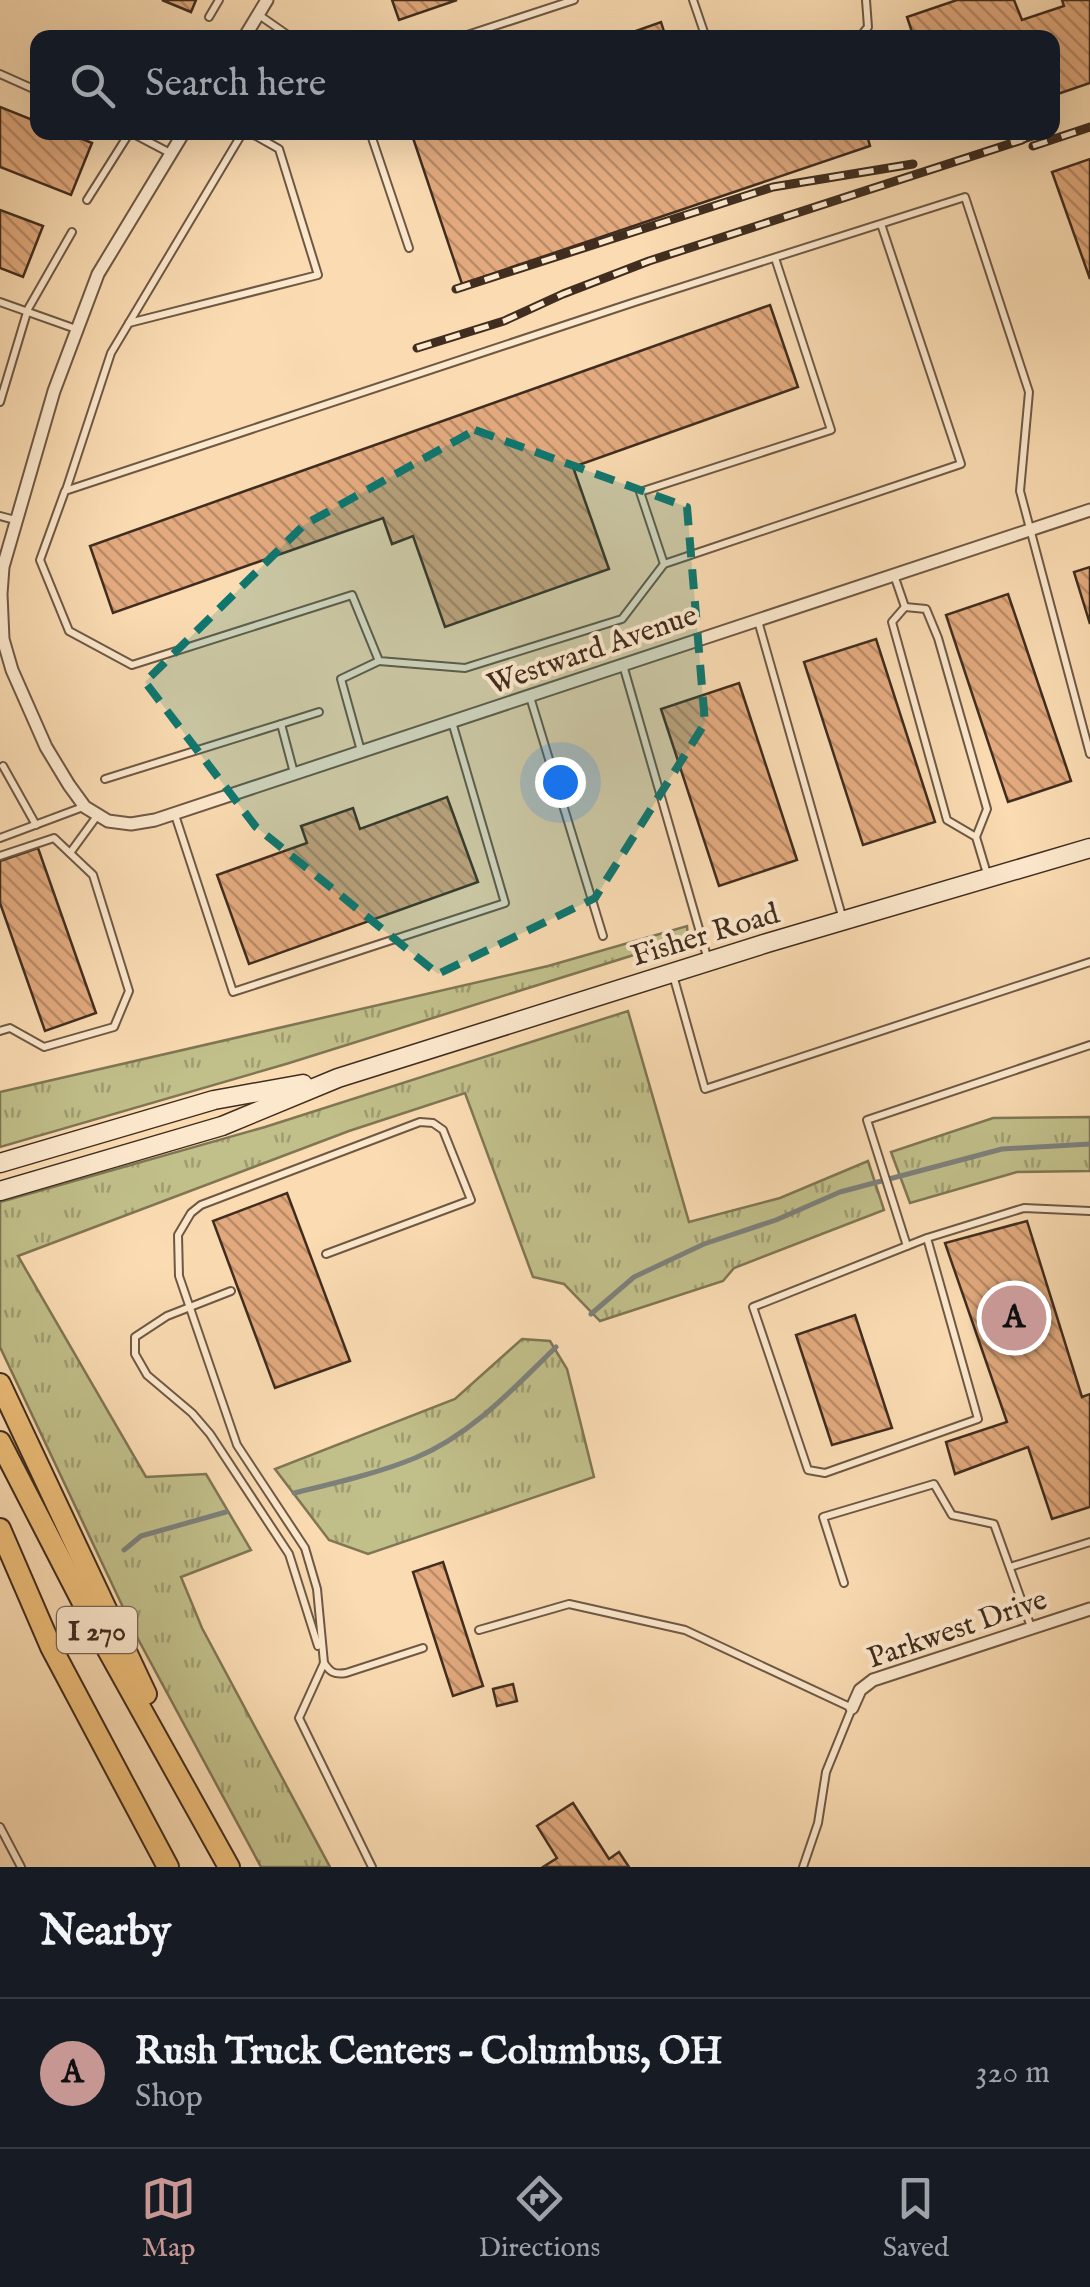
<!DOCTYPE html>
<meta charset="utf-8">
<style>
body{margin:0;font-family:"IM FELL English",serif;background:#20242c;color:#f1f3f6}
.you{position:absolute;left:560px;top:782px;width:35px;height:35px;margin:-25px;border:8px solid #fff;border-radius:50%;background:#1a73e8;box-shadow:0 0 0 15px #1a73e833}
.badge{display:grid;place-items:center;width:65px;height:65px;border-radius:50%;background:#c59692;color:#111;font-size:32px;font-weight:700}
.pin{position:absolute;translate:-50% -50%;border:5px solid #fff;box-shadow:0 2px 10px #0006}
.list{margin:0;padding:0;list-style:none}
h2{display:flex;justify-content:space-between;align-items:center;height:130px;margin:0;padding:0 40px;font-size:42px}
h2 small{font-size:32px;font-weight:400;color:#9ea1a6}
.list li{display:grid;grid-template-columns:65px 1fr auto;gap:30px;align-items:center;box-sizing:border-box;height:150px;padding:0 40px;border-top:2px solid #363941}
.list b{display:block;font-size:38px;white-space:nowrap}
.list p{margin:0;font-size:32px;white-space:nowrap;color:#9ea1a6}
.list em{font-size:32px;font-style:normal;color:#9ea1a6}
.icon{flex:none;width:55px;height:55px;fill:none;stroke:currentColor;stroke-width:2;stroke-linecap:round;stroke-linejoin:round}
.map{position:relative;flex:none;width:1090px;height:1867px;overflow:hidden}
.search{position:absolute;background:#171b24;box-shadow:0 10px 40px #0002;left:30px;right:30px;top:30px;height:110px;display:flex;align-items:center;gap:25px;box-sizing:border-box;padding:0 35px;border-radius:20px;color:#9ea1a6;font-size:38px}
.sheet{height:280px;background:#171b24}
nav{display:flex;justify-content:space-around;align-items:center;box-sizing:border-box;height:140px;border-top:2px solid #363941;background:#171b24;font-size:28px;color:#9ea1a6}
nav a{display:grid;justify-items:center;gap:5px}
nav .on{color:#c59692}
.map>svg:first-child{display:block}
</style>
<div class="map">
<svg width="1090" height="1867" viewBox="0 0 1090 1867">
<defs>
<pattern id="grass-tufts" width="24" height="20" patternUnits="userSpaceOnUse" patternTransform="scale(2.5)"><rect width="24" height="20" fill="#c1bf8a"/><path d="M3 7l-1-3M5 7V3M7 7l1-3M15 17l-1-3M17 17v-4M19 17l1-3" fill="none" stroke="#9e9c70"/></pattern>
<pattern id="building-back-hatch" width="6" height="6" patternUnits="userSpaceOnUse" patternTransform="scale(2.5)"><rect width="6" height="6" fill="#e2aa7e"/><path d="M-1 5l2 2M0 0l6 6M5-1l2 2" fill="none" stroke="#b98b67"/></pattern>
</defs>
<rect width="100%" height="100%" fill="#fadbb2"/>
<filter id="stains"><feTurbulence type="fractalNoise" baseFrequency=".002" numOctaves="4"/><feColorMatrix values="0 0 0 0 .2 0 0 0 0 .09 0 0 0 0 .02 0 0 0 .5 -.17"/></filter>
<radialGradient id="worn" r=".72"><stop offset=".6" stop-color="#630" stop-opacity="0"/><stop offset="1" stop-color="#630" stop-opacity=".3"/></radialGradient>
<!-- grass -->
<g fill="url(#grass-tufts)" stroke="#807654" stroke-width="2.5">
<polygon points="687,926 688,938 286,1064 0,1147 0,1092 548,966"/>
<polygon points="628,1011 689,1222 780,1198 868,1161 884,1210 734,1268 723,1281 600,1321 564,1284 533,1277 465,1093 349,1131 18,1256 146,1477 206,1474 251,1550 181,1577 202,1628 330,1867 261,1867 138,1639 0,1347 0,1202 265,1127"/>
<polygon points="1090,1117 1090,1171 1017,1172 910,1203 891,1152 993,1118"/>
<polygon points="522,1339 550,1341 567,1369 594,1477 368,1554 329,1540 275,1469 455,1399"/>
</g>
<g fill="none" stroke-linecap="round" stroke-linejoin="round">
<!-- stream -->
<g stroke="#7d807b" stroke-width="5">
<polyline points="591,1314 634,1277 704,1244 776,1220 840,1192 1002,1149 1090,1144"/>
<path d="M294,1493C334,1483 376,1474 415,1458C471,1435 513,1389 556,1347"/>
<polyline points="124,1550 141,1536 226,1512"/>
</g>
</g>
<!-- building -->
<g fill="url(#building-back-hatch)" stroke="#402d1f" stroke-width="2.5">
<polygon points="162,0 196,0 191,12"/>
<polygon points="392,0 457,0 399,20"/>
<polygon points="957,0 1014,0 1022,20 1064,6 1062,0 1090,0 1090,83 1052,96 1052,38 914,38 907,17"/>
<polygon points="661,22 666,38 616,38"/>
<polygon points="0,107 38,122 38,132 65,132 92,143 71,195 0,167"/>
<polygon points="411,132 866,132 870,146 462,284"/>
<polygon points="1090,159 1090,279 1052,172"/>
<polygon points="0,210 43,226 23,277 0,268"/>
<polygon points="770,305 798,387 573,467 609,569 445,627 413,536 392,544 383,518 113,613 90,546"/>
<polygon points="1090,567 1090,624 1074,572"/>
<polygon points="1008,594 1071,781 1008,802 946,615"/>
<polygon points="876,639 935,822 863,845 804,662"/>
<polygon points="739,683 797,860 719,886 661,709"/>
<polygon points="447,797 478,882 249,964 217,875 307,843 301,826 353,808 360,829"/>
<polygon points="38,848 96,1013 45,1031 0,903 0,861"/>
<polygon points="287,1193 350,1361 275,1388 213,1221"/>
<polygon points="1027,1221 1082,1397 1090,1394 1090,1507 1052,1519 1028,1447 955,1474 946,1442 1007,1422 945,1243"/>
<polygon points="855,1315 892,1428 832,1445 796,1335"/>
<polygon points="443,1562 483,1686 453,1696 413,1572"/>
<polygon points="513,1684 517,1701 497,1706 493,1689"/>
<polygon points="573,1803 609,1859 619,1852 629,1867 543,1867 557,1858 537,1826"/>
</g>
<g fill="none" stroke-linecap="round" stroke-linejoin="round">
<!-- service casing -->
<g stroke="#6e5844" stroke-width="10">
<g id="service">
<polyline points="693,0 706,38"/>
<polyline points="259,15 292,38"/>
<polyline points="209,17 219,0"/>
<polyline points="458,38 574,0"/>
<polyline points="859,38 868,27 866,0"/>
<polyline points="0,74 38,91"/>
<polyline points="130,132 170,153"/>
<polyline points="370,132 409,248"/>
<polyline points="87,200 130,132"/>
<polyline points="881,224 961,464 664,564 622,619 465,668 379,661 352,595 132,665 69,631 40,560 65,491 635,302 965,197 1029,392 1020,491 1090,754"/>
<polyline points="0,302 76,329"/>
<polyline points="129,323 318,275 279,149 249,132"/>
<polyline points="0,402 28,309 72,232"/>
<polyline points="66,490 111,353 243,132"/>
<polyline points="0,516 15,520"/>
<polyline points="664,564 640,492 831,430 775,258"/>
<polyline points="894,575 905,607"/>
<polyline points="758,621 842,916"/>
<polyline points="623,665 708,960"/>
<polyline points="530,697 603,936"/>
<polyline points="281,724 319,712"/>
<polyline points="361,751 341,679 379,661"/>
<polyline points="3,766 36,825"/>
<polyline points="105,779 281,724 294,773"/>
<polyline points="175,815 233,992 505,903 452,722"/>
<polyline points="976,837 987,809 938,638 926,609 905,607 892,622 947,820 976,837 988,877"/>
<polyline points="0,838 83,807"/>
<polyline points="70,853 97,816"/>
<polyline points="0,856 54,838 93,875 129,991 114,1027 44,1047 10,1028 0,1031"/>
<polyline points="673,975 705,1089 1090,962"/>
<polyline points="927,1238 978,1419 825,1473 808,1470 753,1307 927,1238 1024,1208 1090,1211"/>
<polyline points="907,1246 867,1120 1090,1045"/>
<polyline points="326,1254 471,1200 443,1130 433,1123 420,1122 201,1205 191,1213 178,1235 179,1276 237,1445 305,1548 317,1589 324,1663 299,1718 372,1867"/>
<polyline points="231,1291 167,1316 135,1337 135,1354 147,1375 192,1413 210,1434 289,1554 318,1646"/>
<polyline points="1010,1567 1090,1542"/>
<polyline points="844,1583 823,1517 934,1484 952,1515 994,1524 1031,1627"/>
<polyline points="479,1630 569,1604 685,1630 852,1708 826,1772 818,1823 803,1867"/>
<path d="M324,1663C330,1672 334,1675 346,1673L423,1648"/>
<polyline points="0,1827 21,1867"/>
</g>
</g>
<!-- minor casing -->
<g stroke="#6e5844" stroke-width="15">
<g id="minor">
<polyline points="244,38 267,0"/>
<polyline points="184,132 98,274 54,391 3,567 1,594 3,639 12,670 46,747 69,785 85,807 108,821 131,824 155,820 1090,510"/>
<polyline points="852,1708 860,1690 873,1680 1090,1609"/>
</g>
</g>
<!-- secondary casing -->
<g stroke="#402d1f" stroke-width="21">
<g id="secondary">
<polyline points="0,1163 214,1100 303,1084"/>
<polyline points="0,1191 222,1126 338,1078 767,943 1090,848"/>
</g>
</g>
<!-- motorway casing -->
<g stroke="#402d1f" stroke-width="24">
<g id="motorway">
<polyline points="0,1384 146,1694"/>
<polyline points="0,1442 99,1634 229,1867"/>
<polyline points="0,1529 51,1647 168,1867"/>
</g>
</g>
<!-- service -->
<use href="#service" stroke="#fce8cd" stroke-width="6"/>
<!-- minor -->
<use href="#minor" stroke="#fce8cd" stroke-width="11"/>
<!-- secondary -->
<use href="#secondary" stroke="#fce8cd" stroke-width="18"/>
<!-- motorway -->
<use href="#motorway" stroke="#edbe79" stroke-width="20"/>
<!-- rail casing -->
<g stroke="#402d1f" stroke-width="9">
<g id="rail">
<polyline points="1011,143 1045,132"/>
<polyline points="1033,146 1090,127"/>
<polyline points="456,289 773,187 913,164"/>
<polyline points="417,348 504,321 563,294 649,261 1022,140"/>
</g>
</g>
<!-- rail -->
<use href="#rail" stroke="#fce8cd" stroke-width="5" stroke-dasharray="15" stroke-linecap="butt"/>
</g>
<!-- marked area -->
<path fill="#0f766e" fill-opacity="0.2" stroke="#0f766e" stroke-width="8" stroke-dasharray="20 12" stroke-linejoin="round" d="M475,430L687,507L705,723L595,898L438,974L256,827L145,682L304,525Z"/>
<g text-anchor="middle" stroke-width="8" stroke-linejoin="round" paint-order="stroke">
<!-- shield labels -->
<rect fill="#fce8cd" stroke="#786553" stroke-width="2.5" x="57" y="1607" width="80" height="46" rx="8"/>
<g font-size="28" font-weight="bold" fill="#402d1f">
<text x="97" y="1640">I 270</text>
</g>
<!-- street labels -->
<g font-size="30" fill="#402d1f" stroke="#fce8cd">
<text transform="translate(592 649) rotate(-19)" y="10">Westward Avenue</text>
<text transform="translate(705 934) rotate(-17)" y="10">Fisher Road</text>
<text transform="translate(957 1628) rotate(-19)" y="10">Parkwest Drive</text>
</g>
</g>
<rect width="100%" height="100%" filter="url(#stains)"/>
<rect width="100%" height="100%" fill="url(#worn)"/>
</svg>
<div class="you"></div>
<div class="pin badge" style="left:1014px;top:1318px">A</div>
<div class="search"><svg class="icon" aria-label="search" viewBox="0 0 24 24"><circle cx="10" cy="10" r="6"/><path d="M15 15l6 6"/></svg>Search here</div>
</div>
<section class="sheet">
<h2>Nearby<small></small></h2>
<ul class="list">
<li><span class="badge">A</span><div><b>Rush Truck Centers – Columbus, OH</b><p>Shop</p></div><em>320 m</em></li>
</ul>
</section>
<nav>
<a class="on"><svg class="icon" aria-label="map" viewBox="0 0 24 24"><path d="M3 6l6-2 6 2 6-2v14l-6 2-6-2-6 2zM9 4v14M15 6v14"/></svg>Map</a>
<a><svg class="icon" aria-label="directions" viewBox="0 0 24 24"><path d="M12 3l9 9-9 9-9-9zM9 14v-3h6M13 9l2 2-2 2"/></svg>Directions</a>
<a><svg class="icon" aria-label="saved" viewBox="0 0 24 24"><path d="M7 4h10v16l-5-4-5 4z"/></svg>Saved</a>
</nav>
